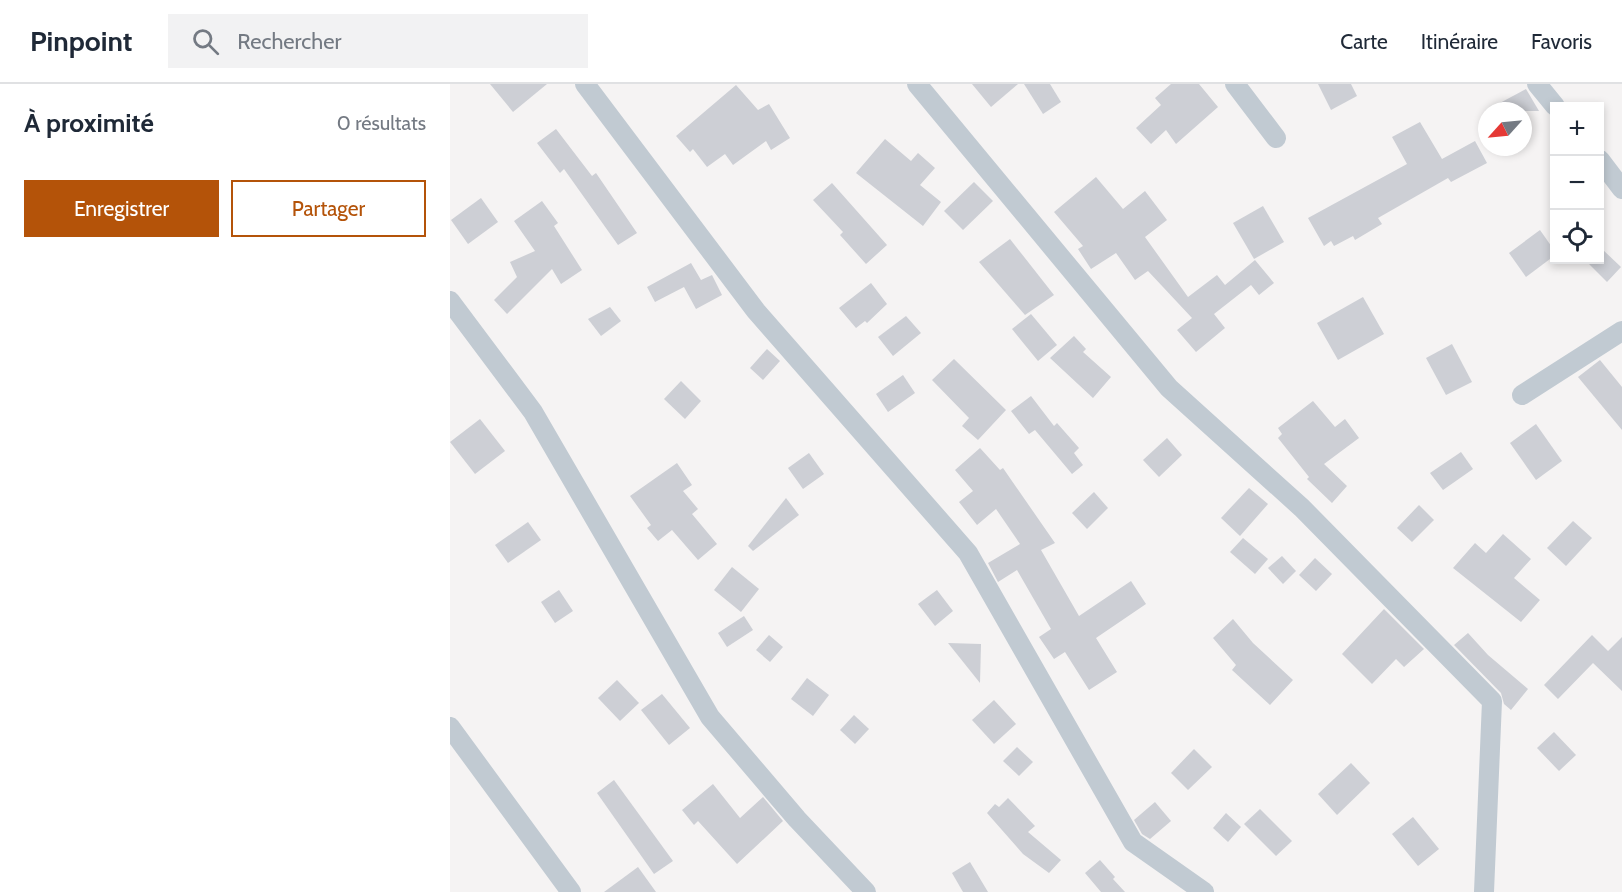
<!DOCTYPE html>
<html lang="fr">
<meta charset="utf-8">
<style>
body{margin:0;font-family:Cabin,sans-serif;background:#f2f2f3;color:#1f2937}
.controls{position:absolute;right:18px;top:18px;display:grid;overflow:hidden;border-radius:0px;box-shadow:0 3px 9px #0003}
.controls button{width:54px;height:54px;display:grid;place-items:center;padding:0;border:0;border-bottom:2px solid #e0e1e3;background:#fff;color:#1f2937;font:30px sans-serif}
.compass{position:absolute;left:1028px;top:18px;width:54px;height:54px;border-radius:50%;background:#fff;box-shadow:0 3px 9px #0003;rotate:243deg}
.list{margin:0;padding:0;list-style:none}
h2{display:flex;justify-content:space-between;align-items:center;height:78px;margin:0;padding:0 24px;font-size:26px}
h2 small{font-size:20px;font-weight:400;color:#747a83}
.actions{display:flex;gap:12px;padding:18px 24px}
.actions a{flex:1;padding:14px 0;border:2px solid #b45309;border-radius:0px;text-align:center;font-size:21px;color:#b45309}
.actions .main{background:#b45309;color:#fff}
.icon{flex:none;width:33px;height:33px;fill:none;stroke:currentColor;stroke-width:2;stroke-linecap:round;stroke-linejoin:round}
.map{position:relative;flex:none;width:1172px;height:808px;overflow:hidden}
header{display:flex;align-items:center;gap:36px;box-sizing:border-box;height:84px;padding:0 30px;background:#fff;border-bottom:2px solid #e0e1e3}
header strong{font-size:28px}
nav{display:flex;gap:33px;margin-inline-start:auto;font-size:21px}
.search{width:420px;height:54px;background:#f2f2f3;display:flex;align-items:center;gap:15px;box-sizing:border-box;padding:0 21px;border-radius:0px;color:#747a83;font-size:22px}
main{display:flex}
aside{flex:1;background:#fff}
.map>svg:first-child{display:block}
</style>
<header>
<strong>Pinpoint</strong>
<div class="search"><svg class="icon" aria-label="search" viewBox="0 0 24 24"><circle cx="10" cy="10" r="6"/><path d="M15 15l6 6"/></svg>Rechercher</div>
<nav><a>Carte</a><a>Itinéraire</a><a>Favoris</a></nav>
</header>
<main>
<aside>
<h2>À proximité<small>0 résultats</small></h2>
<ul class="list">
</ul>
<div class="actions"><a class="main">Enregistrer</a><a>Partager</a></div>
</aside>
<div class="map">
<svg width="1172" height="808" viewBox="0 0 1172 808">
<rect width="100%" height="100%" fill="#f5f3f3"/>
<!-- building -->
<g fill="#cdcfd5">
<polygon points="40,0 97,0 63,28"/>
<polygon points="522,0 568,0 541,23"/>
<polygon points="574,0 600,0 611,18 593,30"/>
<polygon points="721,0 749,0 768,23 726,60 716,46 701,60 686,44 711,21 705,14"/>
<polygon points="868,0 901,0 907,12 881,26"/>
<polygon points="286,1 308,26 319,20 340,54 321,66 316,57 283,81 275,70 257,83 243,65 240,68 226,52"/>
<polygon points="1076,5 1089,27 1035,27"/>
<polygon points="970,38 992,75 1025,57 1037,79 1001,98 998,94 928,134 932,140 905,156 903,152 884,162 881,157 874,162 858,134 957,80 942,53"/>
<polygon points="106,45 142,92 146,89 187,149 168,161 114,85 110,89 87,59"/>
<polygon points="435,55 461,77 468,69 485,84 470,101 491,118 473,142 406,89"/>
<polygon points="646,93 673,125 695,107 717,136 695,153 738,213 767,191 775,201 805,176 824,199 809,211 801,201 764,230 775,244 746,268 727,246 742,234 698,187 685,196 666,169 641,185 628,165 633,162 604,128"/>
<polygon points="524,98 543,117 513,146 494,127"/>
<polygon points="382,99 437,161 416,180 390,151 393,148 363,116"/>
<polygon points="31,114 48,138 18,160 1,136"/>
<polygon points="92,117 108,139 104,142 132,186 111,200 102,185 57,230 44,216 67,193 60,178 85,167 64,137"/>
<polygon points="813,122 834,158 804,175 783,139"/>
<polygon points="1090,146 1104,166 1104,172 1076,193 1059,169"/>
<polygon points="560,155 604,211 575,231 529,178"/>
<polygon points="1152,165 1171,183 1157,198 1138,179 1141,176 1149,176"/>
<polygon points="241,179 251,196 262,191 272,211 246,225 234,203 205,218 197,203"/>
<polygon points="421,199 437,220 417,239 415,237 406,244 389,224"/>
<polygon points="913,213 934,250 888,276 867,239"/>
<polygon points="160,223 171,237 151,252 138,235"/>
<polygon points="581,230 607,261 588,277 562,245"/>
<polygon points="456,232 471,249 443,272 428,253"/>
<polygon points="624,252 636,265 633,268 661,293 643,314 600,274"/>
<polygon points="1002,260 1022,298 996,311 976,274"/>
<polygon points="317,265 330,277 313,296 300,284"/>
<polygon points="504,275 556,326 528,356 512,342 519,334 482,296"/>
<polygon points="1150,276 1172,303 1172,346 1128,293"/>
<polygon points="453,291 465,309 438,328 426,310"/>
<polygon points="231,297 251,317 235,335 214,315"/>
<polygon points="581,312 604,342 607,339 629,364 624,369 633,381 622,390 585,346 579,350 561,327"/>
<polygon points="863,317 885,343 895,335 909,354 874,380 897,402 882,419 857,395 859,393 828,354 832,350 828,344"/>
<polygon points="30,335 55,367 25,390 0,358"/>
<polygon points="1086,340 1112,377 1086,396 1060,359"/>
<polygon points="717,354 732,371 709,393 693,376"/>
<polygon points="530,364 550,386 553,384 605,459 591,466 629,532 681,497 696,520 646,554 667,588 639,606 615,568 604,575 589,553 601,545 567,486 548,498 538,479 570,460 546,425 527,441 509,418 523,407 505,386"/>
<polygon points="1011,368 1023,385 993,406 980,389"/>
<polygon points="359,369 374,390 353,405 338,384"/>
<polygon points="227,379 242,401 233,407 248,425 242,430 267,460 248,476 222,446 208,457 197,444 201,441 180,412"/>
<polygon points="799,404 818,420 790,452 771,434"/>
<polygon points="644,408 658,424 637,445 622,429"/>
<polygon points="336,414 349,431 303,467 298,462"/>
<polygon points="969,421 984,436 962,458 947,444"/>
<polygon points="1123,437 1142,454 1116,482 1097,464"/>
<polygon points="78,438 91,456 58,479 45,461"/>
<polygon points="1053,450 1081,475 1064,494 1090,516 1071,538 1003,484 1025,459 1036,469"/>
<polygon points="793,454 818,475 805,490 780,468"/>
<polygon points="832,472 846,487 833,500 818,484"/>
<polygon points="865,474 882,490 866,507 849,491"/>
<polygon points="282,483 309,505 291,528 264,506"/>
<polygon points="109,506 123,527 105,539 91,518"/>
<polygon points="487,506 503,527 485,542 468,520"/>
<polygon points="934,525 974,565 954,583 946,575 922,600 892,570"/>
<polygon points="294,532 303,546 277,563 268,549"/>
<polygon points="783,535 803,559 843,596 820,621 782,586 786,581 763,554"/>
<polygon points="1018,549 1038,571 1078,605 1061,626 1054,620 1051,609 1004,561"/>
<polygon points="319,551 333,563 320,578 306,566"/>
<polygon points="1142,551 1158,567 1172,553 1172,607 1143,579 1108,615 1094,601"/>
<polygon points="498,559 531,560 530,599"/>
<polygon points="357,594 379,611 363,632 341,615"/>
<polygon points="167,596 189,619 170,637 148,614"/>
<polygon points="212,610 240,644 219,661 191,626"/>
<polygon points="544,616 566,640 544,660 522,636"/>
<polygon points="404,631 419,645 405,660 390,646"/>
<polygon points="1104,648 1126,671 1109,687 1087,664"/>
<polygon points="567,663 583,678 569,692 553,677"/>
<polygon points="744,665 762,683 738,706 721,689"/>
<polygon points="901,679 920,699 887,731 868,710"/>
<polygon points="164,696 223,777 204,790 147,709"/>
<polygon points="263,700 290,734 313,713 333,737 287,780 248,737 244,741 232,726"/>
<polygon points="558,714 585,742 578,748 611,776 599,789 573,770 537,729 545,720 549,723"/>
<polygon points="705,718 721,737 700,755 692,750 684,736"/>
<polygon points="810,725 842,757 826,772 794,740"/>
<polygon points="776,729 791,743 778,758 763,744"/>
<polygon points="963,733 989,765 968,782 942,750"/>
<polygon points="650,776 665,793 663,795 675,808 651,808 635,789"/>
<polygon points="520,778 538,808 513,808 502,789"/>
<polygon points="188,783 206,808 154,808"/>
</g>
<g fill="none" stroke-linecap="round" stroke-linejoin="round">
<!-- street -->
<g stroke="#c1cad2" stroke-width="20">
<polyline points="135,0 306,227 518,469 683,758 754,808"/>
<polyline points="467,0 719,304 852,424 1042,617 1034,808"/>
<polyline points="785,0 826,54"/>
<polyline points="1087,0 1105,22"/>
<polyline points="1150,76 1172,105"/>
<polyline points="0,217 83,328 260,633 347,735 416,808"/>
<polyline points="1072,311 1172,247"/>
<polyline points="0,643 121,808"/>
</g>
</g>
</svg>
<div class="controls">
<button>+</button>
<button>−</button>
<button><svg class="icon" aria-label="locate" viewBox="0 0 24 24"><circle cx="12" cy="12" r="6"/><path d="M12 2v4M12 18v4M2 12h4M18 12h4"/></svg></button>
</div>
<svg class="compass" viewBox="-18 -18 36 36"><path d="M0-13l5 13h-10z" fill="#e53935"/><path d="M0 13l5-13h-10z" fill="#747a83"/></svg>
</div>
</main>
